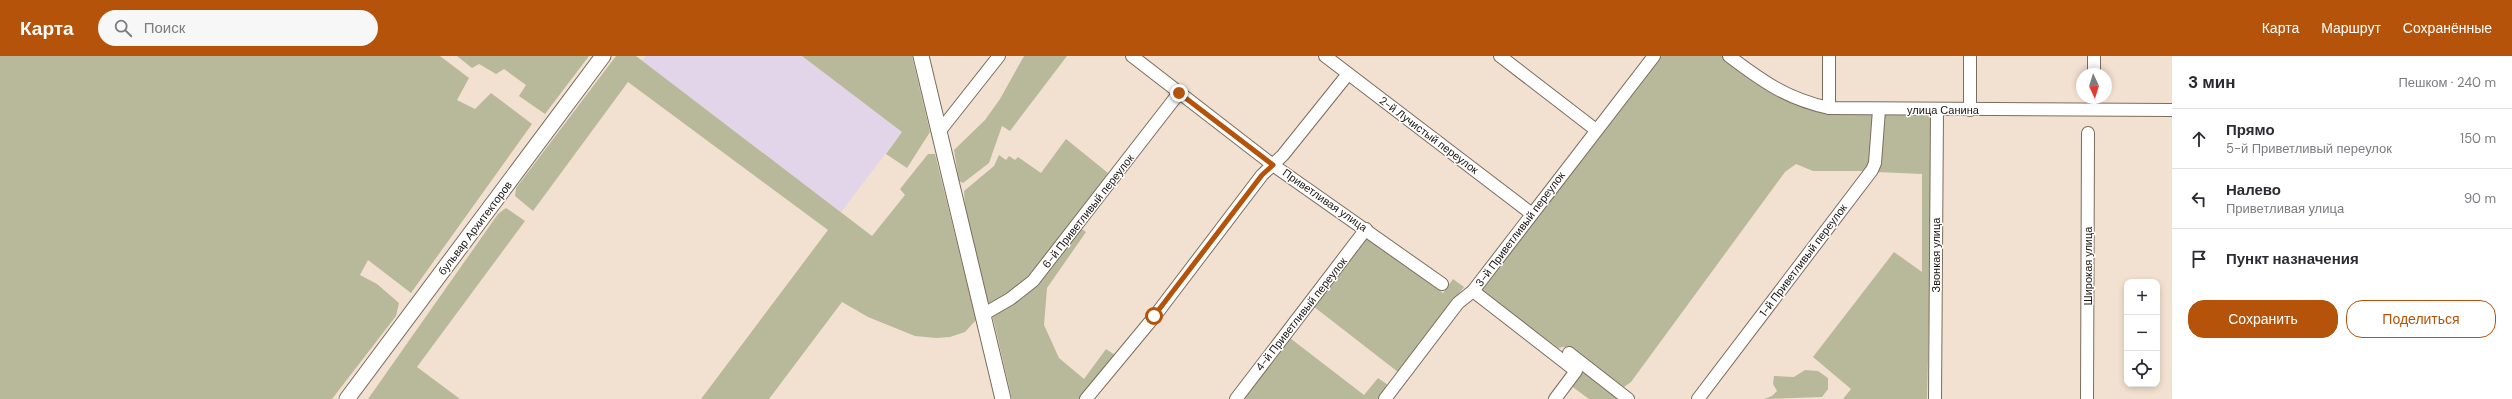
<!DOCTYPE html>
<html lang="ru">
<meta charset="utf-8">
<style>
body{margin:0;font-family:"DM Sans",sans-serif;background:#f7f7f7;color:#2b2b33}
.controls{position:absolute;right:12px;bottom:12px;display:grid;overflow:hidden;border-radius:8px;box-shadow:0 2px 6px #0003}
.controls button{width:36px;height:36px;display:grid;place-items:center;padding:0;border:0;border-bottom:1px solid #e1e1e2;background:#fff;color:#2b2b33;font:20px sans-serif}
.compass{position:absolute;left:2076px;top:12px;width:36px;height:36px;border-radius:50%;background:#fff;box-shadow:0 2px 6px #0003;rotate:176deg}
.stop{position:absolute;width:12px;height:12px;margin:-9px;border:3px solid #b45309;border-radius:50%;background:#fff}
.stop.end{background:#b45309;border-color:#fff;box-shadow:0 1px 4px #0008}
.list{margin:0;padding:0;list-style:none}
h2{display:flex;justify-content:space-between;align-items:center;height:52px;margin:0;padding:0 16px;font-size:17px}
h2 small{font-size:13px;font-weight:400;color:#7c7c81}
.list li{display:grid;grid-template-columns:26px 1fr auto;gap:12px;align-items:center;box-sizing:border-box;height:60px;padding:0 16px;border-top:1px solid #e1e1e2}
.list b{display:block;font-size:15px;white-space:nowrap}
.list p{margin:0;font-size:13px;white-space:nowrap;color:#7c7c81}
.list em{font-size:13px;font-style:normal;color:#7c7c81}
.actions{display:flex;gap:8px;padding:12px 16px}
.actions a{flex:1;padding:9px 0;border:1px solid #b45309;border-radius:16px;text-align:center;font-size:14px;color:#b45309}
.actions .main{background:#b45309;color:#fff}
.icon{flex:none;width:22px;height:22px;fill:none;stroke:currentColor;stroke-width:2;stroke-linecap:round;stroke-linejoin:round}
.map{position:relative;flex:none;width:2172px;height:343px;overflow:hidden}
header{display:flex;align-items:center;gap:24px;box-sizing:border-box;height:56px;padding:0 20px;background:#b45309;color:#fff}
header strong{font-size:19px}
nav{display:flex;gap:22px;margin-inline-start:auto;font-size:14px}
.search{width:280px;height:36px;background:#f7f7f7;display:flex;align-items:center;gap:10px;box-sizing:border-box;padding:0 14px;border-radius:22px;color:#7c7c81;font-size:15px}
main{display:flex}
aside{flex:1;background:#fff}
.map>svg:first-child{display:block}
</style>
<header>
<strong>Карта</strong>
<div class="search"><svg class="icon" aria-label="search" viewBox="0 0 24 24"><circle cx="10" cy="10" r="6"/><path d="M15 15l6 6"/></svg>Поиск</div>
<nav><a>Карта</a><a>Маршрут</a><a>Сохранённые</a></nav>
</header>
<main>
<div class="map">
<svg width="2172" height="343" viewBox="0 0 2172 343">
<rect width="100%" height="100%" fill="#f2e1d0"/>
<!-- commercial -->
<polygon fill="#e2d5e9" points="646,0 802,0 902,76 841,156 642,5"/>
<!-- green -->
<g fill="#b8b99a">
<polygon points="0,0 440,0 469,22 457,44 475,53 491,37 532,68 411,237 368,204 360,219 377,228 399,247 396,260 332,343 0,343"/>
<polygon points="457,0 589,0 545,58 519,40 526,29 504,13 496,18 479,8 472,12"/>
<polygon points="616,0 636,0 872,180 905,139 900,133 928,98 935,98 976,264 965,276 950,281 936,282 915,280 868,261 842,246 769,343 701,343 828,174 628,26 533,155 515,140 516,132"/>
<polygon points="802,0 912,0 930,76 907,112 886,98 902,76"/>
<polygon points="1024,0 1067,0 1010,75 1002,70 989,107 963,127 959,125 954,94 985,64 1000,43"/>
<polygon points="1660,0 1726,0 1774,36 1874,57 1871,106 1864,115 1813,115 1796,108 1785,116 1631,326 1624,331 1568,290 1558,292 1480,235"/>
<polygon points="1884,56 1931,57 1933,108 1927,343 1843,343 1851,333 1813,301 1894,196 1922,216 1922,118 1877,116"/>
<polygon points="1066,83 1108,117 1028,225 991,249 988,246 965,152 964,135 994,110 999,99 1006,104 1009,100 1015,104 1018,101 1041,117"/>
<polygon points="506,152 525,165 417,311 460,343 368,343 498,158"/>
<polygon points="1079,171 1086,176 1047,232 1044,269 1059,302 1084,323 1106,293 1115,299 1079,343 1012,343 992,258 1023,242"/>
<polygon points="1365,181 1376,184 1443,237 1453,223 1464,231 1398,316 1313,250"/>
<polygon points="1290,282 1364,339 1378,322 1388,329 1378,343 1243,343"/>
<polygon points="1805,314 1818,315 1828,322 1828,333 1822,341 1764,343 1772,340 1777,335 1773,328 1774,320 1794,321"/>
<polygon points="1582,315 1620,343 1589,343 1570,329"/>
</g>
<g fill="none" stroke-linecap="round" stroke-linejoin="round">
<!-- minor casing -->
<g stroke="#7b6d5d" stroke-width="14">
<g id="minor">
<polyline points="1132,0 1273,109 1442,228"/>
<polyline points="1325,0 1532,158"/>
<polyline points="1500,0 1596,74"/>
<path d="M1729,0C1762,25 1787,43 1829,52L2172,54"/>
<polyline points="2094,0 2094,18"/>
<polyline points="1829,52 1829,0"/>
<polyline points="1970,54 1970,0"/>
<polyline points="939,76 999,0"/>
<polyline points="1473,235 1576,315 1555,343"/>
<polyline points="984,258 1010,243 1033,225 1179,37"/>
<polyline points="1569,297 1628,343"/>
<polyline points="1086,343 1154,261 1262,119 1283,99 1348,18"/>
<polyline points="1236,343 1366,173"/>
<polyline points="1385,343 1458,247 1473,235 1654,0"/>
<polyline points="1698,343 1872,114 1875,107 1879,54"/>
<polyline points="1935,343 1937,54"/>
<polyline points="2087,343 2088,77"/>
</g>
</g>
<!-- major casing -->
<g stroke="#7b6d5d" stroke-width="17">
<g id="major">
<polyline points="921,0 1003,343"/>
<polyline points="347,343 603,0"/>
</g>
</g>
<!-- minor -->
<use href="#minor" stroke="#fff" stroke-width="12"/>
<!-- major -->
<use href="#major" stroke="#fff" stroke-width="15"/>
</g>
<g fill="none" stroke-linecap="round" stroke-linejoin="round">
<!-- route -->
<polyline stroke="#b45309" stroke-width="5" points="1154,260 1262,119 1273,109 1179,37"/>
</g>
<g text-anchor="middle" stroke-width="3" stroke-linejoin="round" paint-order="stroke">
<!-- street labels -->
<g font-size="11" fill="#1a140e" stroke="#fff">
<text x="1943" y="58">улица Санина</text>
<text transform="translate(1429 79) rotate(37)" y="4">2-й Лучистый переулок</text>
<text transform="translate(1325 144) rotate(35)" y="4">Приветливая улица</text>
<text transform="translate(1088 155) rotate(-52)" y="4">6-й Приветливый переулок</text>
<text transform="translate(475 172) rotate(-53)" y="4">бульвар Архитекторов</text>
<text transform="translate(1520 173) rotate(-53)" y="4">3-й Приветливый переулок</text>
<text transform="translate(1936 199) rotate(-90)" y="4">Звонкая улица</text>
<text transform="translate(1803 204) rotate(-53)" y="4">1-й Приветливый переулок</text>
<text transform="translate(2088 210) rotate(-90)" y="4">Широкая улица</text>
<text transform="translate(1301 258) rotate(-52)" y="4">4-й Приветливый переулок</text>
</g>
</g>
</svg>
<div class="controls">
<button>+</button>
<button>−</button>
<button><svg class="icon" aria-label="locate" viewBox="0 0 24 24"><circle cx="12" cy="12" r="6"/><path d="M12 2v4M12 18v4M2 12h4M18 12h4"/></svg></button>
</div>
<svg class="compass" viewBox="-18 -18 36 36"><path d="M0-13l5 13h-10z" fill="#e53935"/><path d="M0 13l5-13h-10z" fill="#7c7c81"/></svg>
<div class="stop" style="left:1154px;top:260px"></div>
<div class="stop end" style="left:1179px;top:37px"></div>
</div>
<aside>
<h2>3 мин<small>Пешком · 240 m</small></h2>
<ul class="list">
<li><svg class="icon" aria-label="ahead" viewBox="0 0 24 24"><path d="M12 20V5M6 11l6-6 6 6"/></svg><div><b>Прямо</b><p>5-й Приветливый переулок</p></div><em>150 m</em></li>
<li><svg class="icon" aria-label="left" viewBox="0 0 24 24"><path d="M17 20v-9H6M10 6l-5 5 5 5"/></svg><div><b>Налево</b><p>Приветливая улица</p></div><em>90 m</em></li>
<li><svg class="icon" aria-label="arrive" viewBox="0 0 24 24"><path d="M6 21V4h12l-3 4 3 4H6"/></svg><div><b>Пункт назначения</b></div></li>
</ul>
<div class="actions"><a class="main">Сохранить</a><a>Поделиться</a></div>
</aside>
</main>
